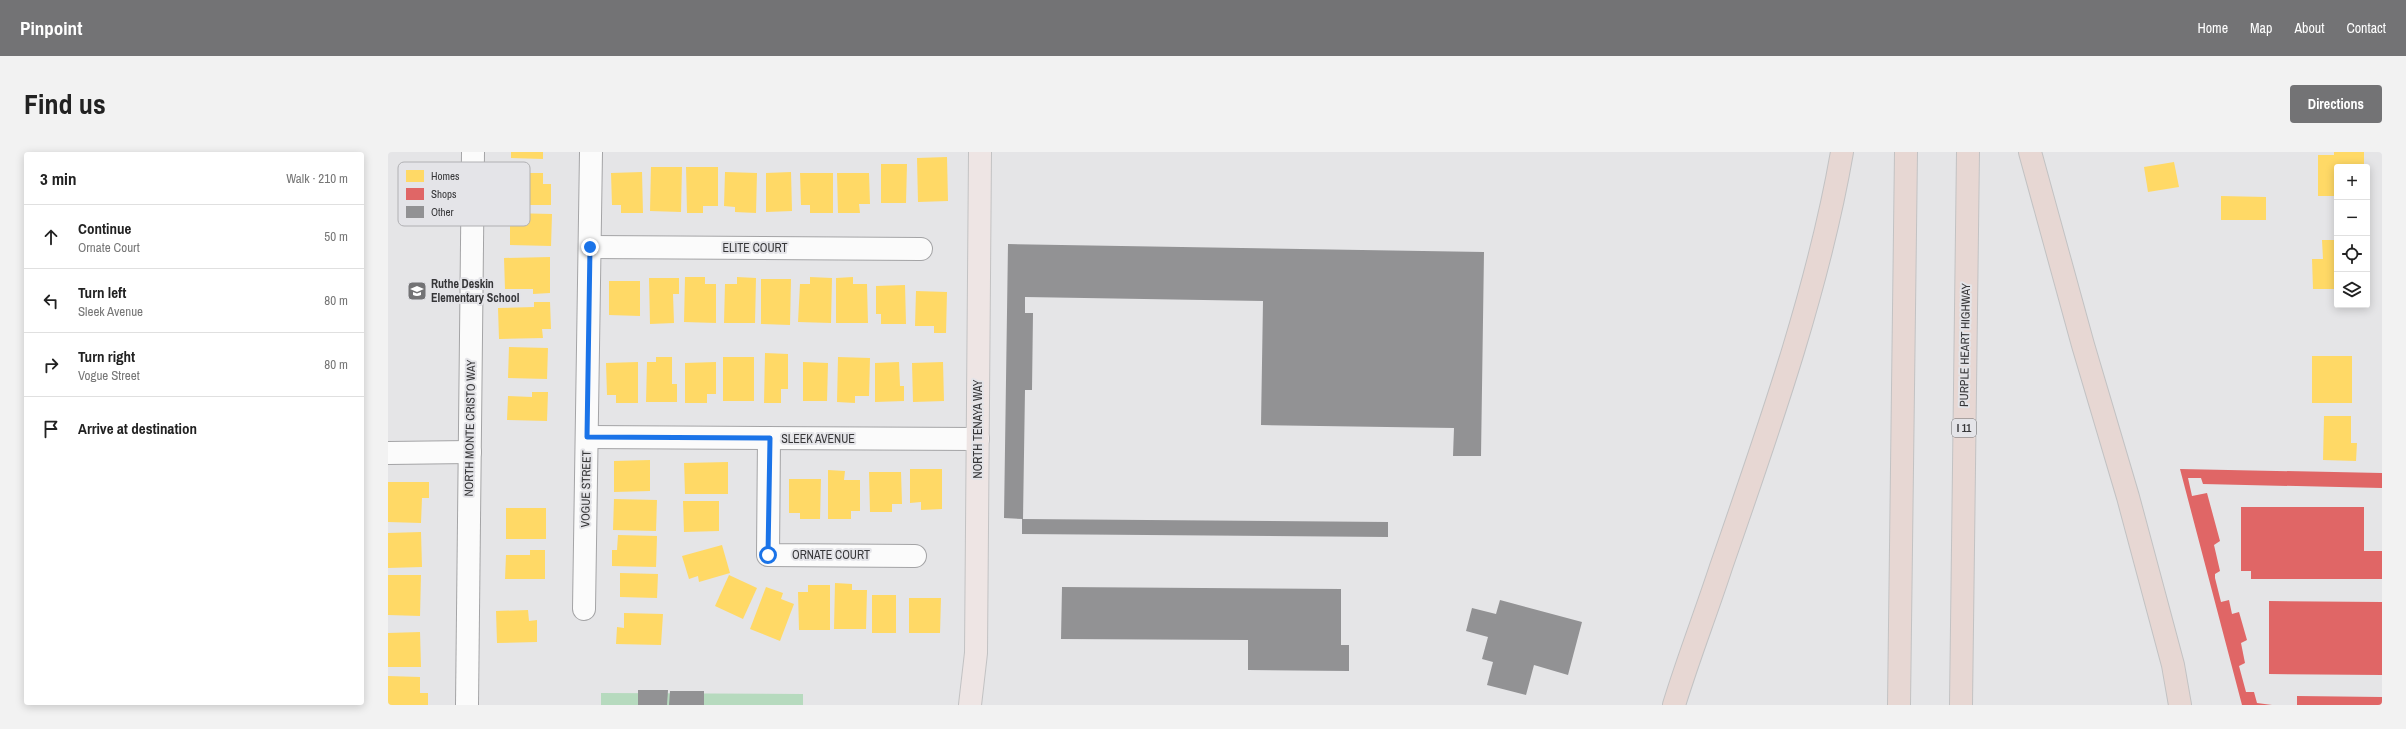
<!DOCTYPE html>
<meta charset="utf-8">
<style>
body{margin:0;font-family:"Archivo Narrow",sans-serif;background:#f2f2f2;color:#222}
.controls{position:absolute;right:12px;top:12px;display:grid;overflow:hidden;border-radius:4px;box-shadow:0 2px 10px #0003}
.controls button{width:36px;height:36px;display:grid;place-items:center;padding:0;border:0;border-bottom:1px solid #e0e0e0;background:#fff;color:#222;font:20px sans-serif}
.stop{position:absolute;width:12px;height:12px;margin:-9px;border:3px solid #1a73e8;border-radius:50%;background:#fff}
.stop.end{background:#1a73e8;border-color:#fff;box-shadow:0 1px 4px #0008}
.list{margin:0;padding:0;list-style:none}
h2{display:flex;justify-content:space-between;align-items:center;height:52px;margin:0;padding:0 16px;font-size:17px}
h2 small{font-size:13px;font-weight:400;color:#767676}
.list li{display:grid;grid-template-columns:26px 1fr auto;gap:12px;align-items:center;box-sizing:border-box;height:64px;padding:0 16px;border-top:1px solid #e0e0e0}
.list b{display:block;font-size:15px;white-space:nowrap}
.list p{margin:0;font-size:13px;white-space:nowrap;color:#767676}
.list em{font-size:13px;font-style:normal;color:#767676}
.icon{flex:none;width:22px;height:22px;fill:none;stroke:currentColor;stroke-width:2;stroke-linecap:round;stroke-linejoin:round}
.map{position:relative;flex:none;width:1994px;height:553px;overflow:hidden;border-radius:4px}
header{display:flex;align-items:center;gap:24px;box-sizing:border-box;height:56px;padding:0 20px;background:#737375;color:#fff}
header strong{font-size:19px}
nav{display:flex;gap:22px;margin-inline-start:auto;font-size:14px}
.intro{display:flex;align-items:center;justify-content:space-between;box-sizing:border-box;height:96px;padding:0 24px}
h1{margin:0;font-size:28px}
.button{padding:10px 18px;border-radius:4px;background:#737375;color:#fff;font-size:14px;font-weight:700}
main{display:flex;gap:24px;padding:0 24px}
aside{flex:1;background:#fff;border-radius:4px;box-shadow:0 2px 10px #0003}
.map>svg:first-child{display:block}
</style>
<header>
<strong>Pinpoint</strong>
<nav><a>Home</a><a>Map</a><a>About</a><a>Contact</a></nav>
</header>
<div class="intro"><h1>Find us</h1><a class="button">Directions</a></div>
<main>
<aside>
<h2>3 min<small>Walk · 210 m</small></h2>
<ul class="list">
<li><svg class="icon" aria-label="ahead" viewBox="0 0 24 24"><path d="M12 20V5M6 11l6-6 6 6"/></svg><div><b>Continue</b><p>Ornate Court</p></div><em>50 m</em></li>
<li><svg class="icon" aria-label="left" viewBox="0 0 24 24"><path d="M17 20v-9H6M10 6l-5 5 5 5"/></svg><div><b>Turn left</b><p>Sleek Avenue</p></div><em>80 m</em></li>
<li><svg class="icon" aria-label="right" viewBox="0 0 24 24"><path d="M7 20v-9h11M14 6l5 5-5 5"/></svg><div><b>Turn right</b><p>Vogue Street</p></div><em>80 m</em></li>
<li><svg class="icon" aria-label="arrive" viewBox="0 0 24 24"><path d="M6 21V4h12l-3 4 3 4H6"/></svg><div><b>Arrive at destination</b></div></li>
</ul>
</aside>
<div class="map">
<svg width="1994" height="553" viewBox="0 0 1994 553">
<rect width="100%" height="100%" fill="#e5e5e7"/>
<!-- green -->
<polygon fill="#b6dabe" points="213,541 415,542 415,553 213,553"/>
<!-- homes -->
<g fill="#ffd966">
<polygon points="123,0 155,0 155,7 123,6"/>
<polygon points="1946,0 1976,0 1976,15 1949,15 1949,44 1930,44 1930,3 1946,3"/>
<polygon points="559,5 560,49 530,50 529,6"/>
<polygon points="1786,10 1791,35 1760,40 1756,15"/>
<polygon points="493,12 519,12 518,51 493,51"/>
<polygon points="263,15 294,15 293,60 262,59"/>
<polygon points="298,15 330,15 330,54 315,54 315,61 299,61"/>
<polygon points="254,20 255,61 233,61 233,53 224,53 223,21"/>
<polygon points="337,20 369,21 368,61 347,60 347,55 336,54"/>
<polygon points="403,20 404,59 378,60 378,21"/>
<polygon points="121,21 155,21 155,32 163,32 163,53 120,53"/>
<polygon points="412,21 445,21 445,61 422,61 422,53 413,53"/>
<polygon points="449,21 481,21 482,52 471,52 472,61 450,61"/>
<polygon points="1833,44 1878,45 1878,68 1833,68"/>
<polygon points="122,61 164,62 163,94 122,93"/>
<polygon points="1934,88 1949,88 1949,137 1925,137 1924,107 1935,107"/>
<polygon points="162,105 162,141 145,142 145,137 117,137 116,106"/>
<polygon points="297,125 317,125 317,132 328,132 328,171 296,170"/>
<polygon points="349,125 368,126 367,171 336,171 337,132 349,132"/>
<polygon points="422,125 444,126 443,171 410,170 412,132 422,132"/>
<polygon points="465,125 465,132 479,132 480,171 448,171 448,126"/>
<polygon points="261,126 291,126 291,142 285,142 286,171 262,172"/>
<polygon points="373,127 403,127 402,173 373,172"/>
<polygon points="221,129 252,129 252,164 221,163"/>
<polygon points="517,133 518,172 493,172 493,162 488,162 488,134"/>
<polygon points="528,139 559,140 558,181 546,181 546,174 527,174"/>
<polygon points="146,150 162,150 163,177 154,177 155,186 111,187 110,156 146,155"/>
<polygon points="121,195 160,196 159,227 120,226"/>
<polygon points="377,201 400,202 400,237 393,237 393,251 376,251"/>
<rect x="1924" y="204" width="40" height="47"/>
<polygon points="268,205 284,205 284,232 289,232 289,250 258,250 259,210 268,210"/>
<rect x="335" y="205" width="31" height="44"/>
<polygon points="450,205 482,206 481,244 467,244 467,251 449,250"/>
<polygon points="250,210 250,251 228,251 228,243 219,243 218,211"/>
<polygon points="328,210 328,242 319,242 319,251 297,251 297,211"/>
<polygon points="415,210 440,211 439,249 415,249"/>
<polygon points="511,210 512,234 516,234 516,249 487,250 487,211"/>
<polygon points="555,210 556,249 525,250 524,211"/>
<polygon points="144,240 160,240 159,269 119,268 120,244 144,245"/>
<polygon points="1936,264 1963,264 1963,291 1969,291 1968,309 1935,308"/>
<polygon points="262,308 262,339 226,340 226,309"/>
<polygon points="340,310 340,342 297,342 296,311"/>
<polygon points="522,317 554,317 554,357 533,358 533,350 522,351"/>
<polygon points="440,318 457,319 456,328 472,328 472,359 463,359 463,367 440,367"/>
<polygon points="481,320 513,320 514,352 504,352 504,360 482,360"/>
<polygon points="401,327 433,327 432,367 412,367 412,361 401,361"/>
<polygon points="0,330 41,330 41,346 34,346 33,371 0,370"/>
<polygon points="226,347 269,348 268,379 225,378"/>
<polygon points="295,349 331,349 331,379 296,380"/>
<rect x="118" y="356" width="40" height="31"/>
<polygon points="33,380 34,415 0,416 0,381"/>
<polygon points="230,383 269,384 268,415 224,414 224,398 229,398"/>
<polygon points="334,393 342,421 311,430 310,424 301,427 294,404"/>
<polygon points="142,398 157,398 157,427 117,427 118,403 142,403"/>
<polygon points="232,421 270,422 269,446 232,445"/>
<polygon points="0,423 33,423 32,464 0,463"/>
<polygon points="341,423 369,436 355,467 327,454"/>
<polygon points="447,431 464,432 464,438 479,438 478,477 446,477"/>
<polygon points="420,433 442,433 442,478 411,478 410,440 420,440"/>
<polygon points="378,435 395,441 393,447 406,452 392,489 362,477"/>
<rect x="484" y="443" width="24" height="38"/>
<polygon points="521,446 553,446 552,481 521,481"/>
<polygon points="140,458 141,469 149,468 149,490 109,491 108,459"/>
<polygon points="236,461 275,462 273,493 228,492 229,475 236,476"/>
<polygon points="32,480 33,515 0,515 0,481"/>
<polygon points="0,524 32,525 32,541 40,541 40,553 0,553"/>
</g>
<!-- shops -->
<g fill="#e06666">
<polygon points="1792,317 1994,321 1994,336 1815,332 1813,326 1800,326 1804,344 1819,341 1832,389 1826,393 1832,419 1827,422 1827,426 1833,450 1841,448 1844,462 1851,460 1859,488 1853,491 1857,511 1851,514 1858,540 1866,540 1869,551 1884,553 1854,553"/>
<polygon points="1853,355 1976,355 1976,399 1994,399 1994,427 1863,427 1863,419 1853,419"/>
<polygon points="1881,449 1994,450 1994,523 1881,522"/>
<polygon points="1909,544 1994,545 1994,553 1909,553"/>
</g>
<!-- building -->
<g fill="#929294">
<polygon points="620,92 1096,100 1093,304 1065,304 1066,276 873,273 875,149 637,145 637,161 645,161 644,238 637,238 635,367 616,366"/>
<polygon points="634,367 1000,370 1000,385 634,382"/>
<polygon points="674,435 953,437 953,493 961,493 961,519 860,518 860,488 673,487"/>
<polygon points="1112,448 1194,470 1180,523 1146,513 1138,543 1099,533 1105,510 1094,507 1100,485 1078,479 1084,456 1108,462"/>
<polygon points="250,538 280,538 279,553 250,553"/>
<polygon points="282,539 316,539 316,553 281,553"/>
</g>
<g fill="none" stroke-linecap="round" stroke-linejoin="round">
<!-- minor casing -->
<g stroke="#a4a4a6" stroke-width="24">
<g id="minor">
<polyline points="202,95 533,97"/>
<polyline points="199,285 590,287"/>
<polyline points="381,286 380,403 527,404"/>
<polyline points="0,301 82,300"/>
<polyline points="196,457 203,0"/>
<polyline points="79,553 85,0"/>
</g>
</g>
<!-- major casing -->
<g stroke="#c2c2c3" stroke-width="24">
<polyline id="major" points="582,553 588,501 592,0"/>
</g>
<!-- highway casing -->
<g stroke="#c2c2c3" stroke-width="24">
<g id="highway">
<polyline points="1642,0 1695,193 1740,345 1785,513 1792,553"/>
<path d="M1286,553C1300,507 1318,461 1333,415C1379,282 1430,139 1454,0"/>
<polyline points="1511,553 1518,0"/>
<polyline points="1573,553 1580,0"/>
</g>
</g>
<!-- minor -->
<use href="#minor" stroke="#fbfbfb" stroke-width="22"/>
<!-- major -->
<use href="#major" stroke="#eee5e4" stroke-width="22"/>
<!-- highway -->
<use href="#highway" stroke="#e7d7d3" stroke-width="22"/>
</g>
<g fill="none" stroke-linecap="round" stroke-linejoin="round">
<!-- route -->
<polyline stroke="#1a73e8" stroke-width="5" points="202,95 199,285 382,286 380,403"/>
</g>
<!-- icons -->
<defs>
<g id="school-square" transform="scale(1)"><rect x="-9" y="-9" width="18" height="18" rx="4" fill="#737375" stroke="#e4e4e8"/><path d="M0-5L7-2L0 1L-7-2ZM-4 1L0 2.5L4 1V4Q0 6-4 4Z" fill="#fff"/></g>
</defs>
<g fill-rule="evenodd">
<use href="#school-square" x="29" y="139"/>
</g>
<g text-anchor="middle" stroke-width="4" stroke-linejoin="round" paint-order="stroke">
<!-- shield labels -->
<rect fill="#e4e4e8" stroke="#6a6a6d" stroke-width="1" x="1564" y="267" width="24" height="18" rx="3"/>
<g font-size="11" font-weight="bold" fill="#363638">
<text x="1576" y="280">I 11</text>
</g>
<!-- street labels -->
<g font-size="12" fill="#363638" stroke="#e4e4e8">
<text x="367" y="100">ELITE COURT</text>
<text transform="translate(1577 193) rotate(-89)" y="4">PURPLE HEART HIGHWAY</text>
<text transform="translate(82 276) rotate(-89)" y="4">NORTH MONTE CRISTO WAY</text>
<text transform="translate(590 277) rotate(-90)" y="4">NORTH TENAYA WAY</text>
<text x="430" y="291">SLEEK AVENUE</text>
<text transform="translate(198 337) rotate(-89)" y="4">VOGUE STREET</text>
<text x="443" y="407">ORNATE COURT</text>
</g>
<!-- poi labels -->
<g font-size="12" font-weight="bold" fill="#363638" stroke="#e4e4e8" text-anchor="start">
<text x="43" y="136">Ruthe Deskin<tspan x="43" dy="14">Elementary School</tspan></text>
</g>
</g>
<!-- legend -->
<rect x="10" y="10" width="132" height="64" rx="6" fill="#e4e4e8" stroke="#b0b0b3" stroke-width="1"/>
<rect x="18" y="18" width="18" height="12" fill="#ffd966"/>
<rect x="18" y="36" width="18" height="12" fill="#e06666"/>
<rect x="18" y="54" width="18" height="12" fill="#929294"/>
<g font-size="11" fill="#363638">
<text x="43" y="28">Homes</text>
<text x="43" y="46">Shops</text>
<text x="43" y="64">Other</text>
</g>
</svg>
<div class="controls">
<button>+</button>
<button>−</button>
<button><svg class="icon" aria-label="locate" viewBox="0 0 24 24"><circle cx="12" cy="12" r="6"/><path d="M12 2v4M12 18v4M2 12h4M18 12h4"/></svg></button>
<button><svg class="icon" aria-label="layers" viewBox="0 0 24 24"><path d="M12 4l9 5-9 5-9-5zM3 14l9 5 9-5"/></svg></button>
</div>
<div class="stop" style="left:380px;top:403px"></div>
<div class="stop end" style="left:202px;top:95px"></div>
</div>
</main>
